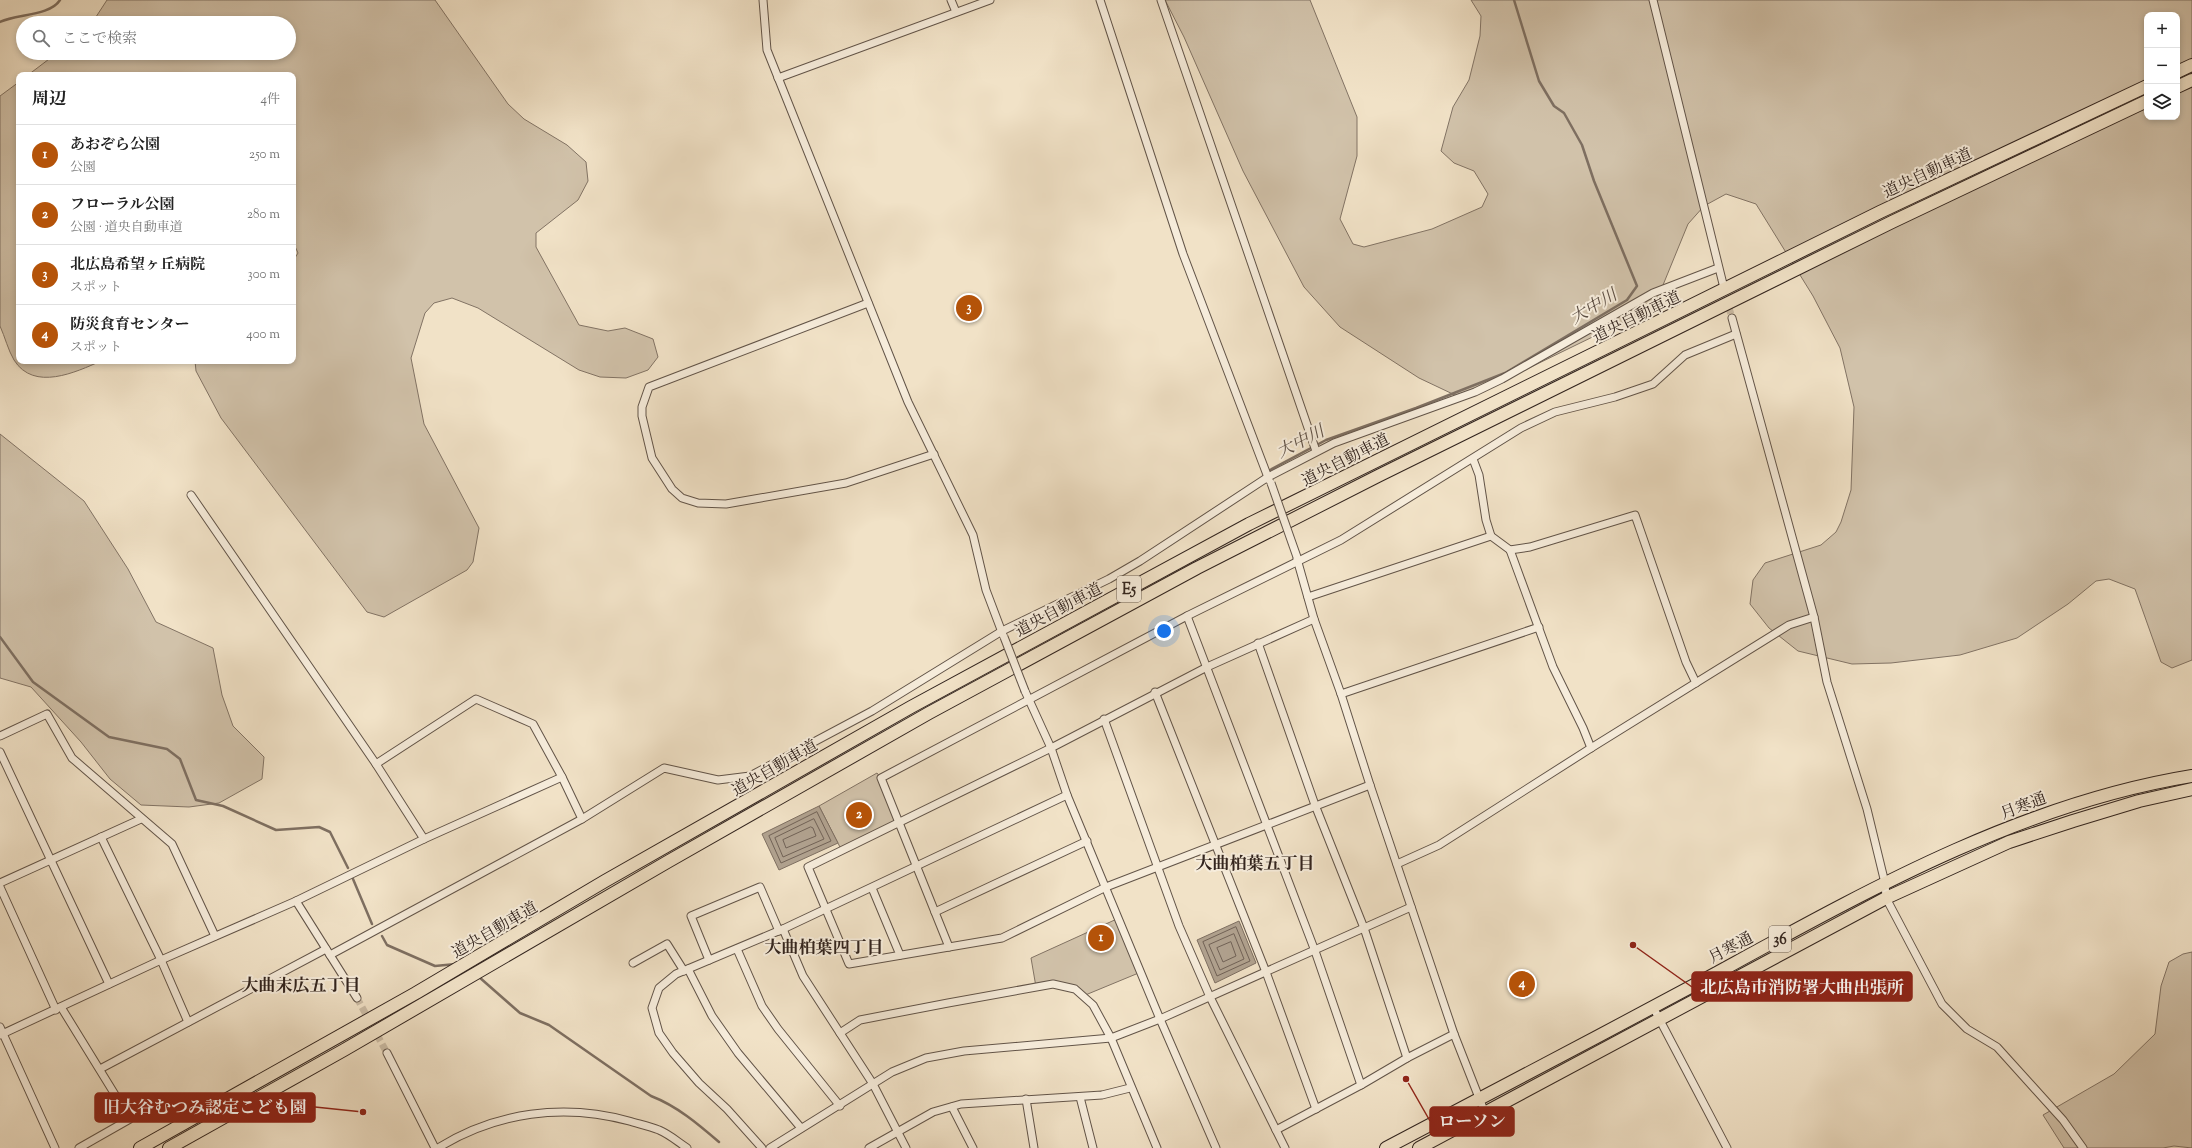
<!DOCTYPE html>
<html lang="ja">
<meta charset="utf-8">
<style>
body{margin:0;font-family:"Sorts Mill Goudy","Noto Serif JP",serif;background:#f2f2f2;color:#222}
.controls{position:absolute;right:12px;top:12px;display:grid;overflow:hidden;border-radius:8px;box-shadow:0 2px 6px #0003}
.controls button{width:36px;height:36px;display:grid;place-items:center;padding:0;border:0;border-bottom:1px solid #e0e0e0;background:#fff;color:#222;font:20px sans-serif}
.you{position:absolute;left:1164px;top:631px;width:14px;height:14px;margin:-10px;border:3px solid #fff;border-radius:50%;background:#1a73e8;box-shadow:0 0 0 6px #1a73e833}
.badge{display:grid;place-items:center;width:26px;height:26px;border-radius:50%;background:#b45309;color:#fff;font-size:13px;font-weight:700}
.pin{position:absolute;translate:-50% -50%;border:2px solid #fff;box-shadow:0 1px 4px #0006}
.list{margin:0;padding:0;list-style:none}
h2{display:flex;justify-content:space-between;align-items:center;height:52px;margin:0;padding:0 16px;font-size:17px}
h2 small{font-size:13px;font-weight:400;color:#767676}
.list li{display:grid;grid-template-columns:26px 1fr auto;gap:12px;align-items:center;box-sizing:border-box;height:60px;padding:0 16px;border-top:1px solid #e0e0e0}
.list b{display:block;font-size:15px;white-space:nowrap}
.list p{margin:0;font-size:13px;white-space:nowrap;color:#767676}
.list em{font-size:13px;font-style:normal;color:#767676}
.icon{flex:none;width:22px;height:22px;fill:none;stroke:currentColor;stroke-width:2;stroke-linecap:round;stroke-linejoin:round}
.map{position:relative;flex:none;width:2192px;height:1148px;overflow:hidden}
.search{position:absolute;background:#fff;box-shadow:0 2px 6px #0003;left:16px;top:16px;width:280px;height:44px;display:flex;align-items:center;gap:10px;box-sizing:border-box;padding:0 14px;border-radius:22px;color:#767676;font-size:15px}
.panel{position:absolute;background:#fff;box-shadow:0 2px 6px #0003;left:16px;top:72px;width:280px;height:292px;border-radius:8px}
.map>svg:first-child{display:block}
</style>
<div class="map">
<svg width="2192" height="1148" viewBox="0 0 2192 1148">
<rect width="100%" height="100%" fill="#f1e2c7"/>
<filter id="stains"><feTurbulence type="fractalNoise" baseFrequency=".005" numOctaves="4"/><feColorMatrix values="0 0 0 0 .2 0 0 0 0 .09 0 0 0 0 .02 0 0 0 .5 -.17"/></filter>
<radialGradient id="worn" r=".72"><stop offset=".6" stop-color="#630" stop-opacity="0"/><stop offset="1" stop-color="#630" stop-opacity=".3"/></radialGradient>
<!-- green -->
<g fill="#d1c2aa" stroke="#827364" fill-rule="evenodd">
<polygon points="107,0 435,0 508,104 524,119 567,145 586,162 588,181 578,200 536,233 536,247 579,325 608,331 625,328 653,339 658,357 648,370 626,378 600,377 579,370 478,308 452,298 434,303 425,313 411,358 424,424 479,528 473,562 467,570 384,617 367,612 221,418 196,371 195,361 293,361 293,261 298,253 293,242 293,75 28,75 57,53 289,53 289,23 92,23"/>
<path d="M1165,0H1310L1357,117V156L1340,219L1353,244L1364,247L1432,229L1482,207L1488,194L1474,171L1454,163L1441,151L1453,107L1469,80L1480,36L1481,16L1471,0H2192V660L2172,668L2161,662L2135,589L2109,579L2096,581L2068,604L2017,638L1960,655L1891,663L1852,664L1798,651L1769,628L1750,604L1753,580L1765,563L1821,545L1836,532L1841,522L1851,490L1854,407L1840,348L1813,296L1756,204L1726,194L1704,206L1688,224L1654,307L1494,385L1457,396L1419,378L1340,327L1304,287L1243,171L1184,37ZM2147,15H2177V117H2147Z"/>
<path d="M19,82V361H101C76,372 34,392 14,360C8,350 5,337 0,326V96Z"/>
<polygon points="0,434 84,501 128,569 156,622 213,648 222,695 233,726 264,757 262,779 219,803 189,807 141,805 110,779 81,742 31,687 0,678"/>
<polygon points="877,773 881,778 898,823 842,851 819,806"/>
<path d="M1119,918L1141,972L1083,996C1069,984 1054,984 1036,987L1031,958Z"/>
<polygon points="2192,952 2192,1148 2174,1146 2163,1148 2064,1148 2043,1115 2114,1074 2155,1034 2161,986 2169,962 2183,954"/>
</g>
<!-- water -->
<g fill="#b0a18e" stroke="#7e6f61">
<polygon points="819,806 838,843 779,870 762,834"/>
<polygon points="1239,921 1256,963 1215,983 1197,940"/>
</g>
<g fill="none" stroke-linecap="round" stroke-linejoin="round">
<!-- shore -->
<g stroke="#716256" stroke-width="1">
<polygon points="817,812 831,841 781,863 769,836"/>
<polygon points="814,819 824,839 783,857 775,838"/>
<polygon points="811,827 813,828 816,836 786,848 783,840"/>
<polygon points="1236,927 1250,961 1217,976 1203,942"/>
<polygon points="1234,934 1244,959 1220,970 1209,945"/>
<polygon points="1231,942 1236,956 1223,962 1217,948"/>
</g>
<!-- stream -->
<g stroke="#7e6f61" stroke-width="2.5">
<path d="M0,22C16,14 50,16 60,0"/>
<polyline points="1270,470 1326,440 1416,408 1505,373 1627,300 1637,286 1594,181 1582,145 1564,113 1554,106 1539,81 1514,0"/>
<polyline points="0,637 33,682 109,737 167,749 180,759 196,800 223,806 276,830 319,827 330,832 348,868"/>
<polyline points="353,879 372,924"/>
<polyline points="382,936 387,945 435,966 456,964"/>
<path d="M479,977L520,1013L549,1025L651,1096C677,1106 698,1124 719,1142"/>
</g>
<!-- street-tunnel -->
<g stroke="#cbbca5" stroke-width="7" stroke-dasharray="7 3.5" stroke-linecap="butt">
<polyline points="1723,287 1732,318"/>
<polyline points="357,998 387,1053"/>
</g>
<!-- street casing -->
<g stroke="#625448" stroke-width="9">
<g id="street">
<polyline points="763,0 767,50 908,402 973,535 986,590 1003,635"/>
<polyline points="951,0 956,12"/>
<polyline points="1100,0 1183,254 1269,480"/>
<polyline points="1161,0 1316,451"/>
<polyline points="1653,0 1723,284"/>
<polyline points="778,78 990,0"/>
<polyline points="868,303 649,387 642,407 642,416 652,458 672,489 682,498 698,503 726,504 846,483 934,454"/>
<polyline points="1732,318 1814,617 1827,682 1867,809 1885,883 1886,898 1942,1004 1967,1029 1997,1047 2063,1120 2083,1148"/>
<polyline points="1473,459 1479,475 1486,520 1491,536 1510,550 1553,667 1583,728 1591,748"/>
<polyline points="191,495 376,764 424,839"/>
<polyline points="1510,550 1530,547 1635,515 1686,662 1696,683"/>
<polyline points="1297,559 1314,619 1341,694 1370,785 1454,1034 1485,1113"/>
<polyline points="1308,597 1491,536"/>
<polyline points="1187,616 1315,951 1361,1085"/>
<polyline points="1314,619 1207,667 1051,748 808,867 849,964 1002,938 1106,887 1370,785"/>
<polyline points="1258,643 1315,805 1364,928 1407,1058"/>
<polyline points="1025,691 1051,748 1067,795 1160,1019 1216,1148"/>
<polyline points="1155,692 1266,972 1316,1109"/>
<polyline points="1341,694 1539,627"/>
<polyline points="1104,719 1179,926 1210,997 1285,1148"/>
<polyline points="0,736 47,714 72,758 172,844 215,936"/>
<polyline points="0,752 109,984"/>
<polyline points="376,764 476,699 533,724 562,777 582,819"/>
<polyline points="101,837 161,960 188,1022"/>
<polyline points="1397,864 1439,845 1591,748 1789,625 1814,617"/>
<polyline points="0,883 141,819"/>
<polyline points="0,887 56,1010"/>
<polyline points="872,888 900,955"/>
<polyline points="296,901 357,998"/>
<polyline points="935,912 1087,841"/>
<polyline points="783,929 803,976 873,1084 906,1148"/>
<polyline points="949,947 881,778 1187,616 1341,540 1521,428 1555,412 1615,397 1653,384 1685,355 1736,334"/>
<polyline points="737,949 762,1006 778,1029 840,1106"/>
<polyline points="330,955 582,819 664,768 718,780 750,776 872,711 1002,631 1109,579 1140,561 1268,477 1334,443 1475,392 1502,379 1653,293 1718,268"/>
<polyline points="709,960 691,916 760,887 779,931"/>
<polyline points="633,963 667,944 684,971"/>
<polyline points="688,969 712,1016 738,1053 801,1128"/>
<polyline points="61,1007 130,1119 79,1148"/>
<polyline points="1653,1007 1727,1148"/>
<polyline points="0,1027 55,1148"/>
<polyline points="840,1033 860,1020 948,1003 1053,984 1075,989 1093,1005 1111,1038 1157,1148"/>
<polyline points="0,1035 161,960 296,901 424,839 562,777"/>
<polyline points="387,1053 435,1148"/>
<polyline points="100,1069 326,949"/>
<polyline points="1080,1097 1093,1148"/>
<polyline points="1026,1099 1034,1148"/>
<polyline points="952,1107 973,1148"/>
<polyline points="1276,1130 1361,1085 1407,1058 1454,1034"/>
<path d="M438,1148C496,1112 564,1103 629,1121C639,1124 650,1126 659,1130C669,1134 678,1142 687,1148"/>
<polyline points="762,1148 727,1109 699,1083 673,1053 659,1033 652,1008 659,988 676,974 783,929 1067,795"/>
<polyline points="770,1148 892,1072 926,1058 964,1051 1111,1038 1160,1019 1411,907"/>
<polyline points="869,1148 933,1112 961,1104 1102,1095 1130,1088"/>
</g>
</g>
<!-- highway casing -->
<g stroke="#32241e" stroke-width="14">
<g id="highway">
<polyline points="2177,72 2192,65"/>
<polyline points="2177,87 2192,80"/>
<polyline points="140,1148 416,993 605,881 911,707 1249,524 1880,212 2147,86"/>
<polyline points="169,1148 344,1050 669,861 929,713 1197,568 1378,476 1892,222 2147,101"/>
<path d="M1386,1148C1495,1091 1603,1034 1711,976C1863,893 2019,804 2192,776"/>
<polyline points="1419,1148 1886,898 2009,842 2073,821 2139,801 2192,789"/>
</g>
</g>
<!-- street -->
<use href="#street" stroke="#f6ecdb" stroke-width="7"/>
<!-- highway -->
<use href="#highway" stroke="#f1e2c7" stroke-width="12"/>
<!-- street-bridge casing -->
<g stroke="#625448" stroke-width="9" stroke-linecap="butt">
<g id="street-bridge">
<polyline points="1271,483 1297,557"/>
<polyline points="1004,637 1025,691"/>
</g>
</g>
<!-- street-bridge -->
<use href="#street-bridge" stroke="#f6ecdb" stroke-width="7"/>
</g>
<g text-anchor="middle" stroke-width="4" stroke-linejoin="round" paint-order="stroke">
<!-- shield labels -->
<g fill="#f6ecdb" stroke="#6d6057" stroke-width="1">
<rect x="1117" y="576" width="24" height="26" rx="3"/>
<rect x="1769" y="926" width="22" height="26" rx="3"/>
</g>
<g font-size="15" font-weight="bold" fill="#32241e">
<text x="1129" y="594">E5</text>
<text x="1780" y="944">36</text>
</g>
<!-- street labels -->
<g font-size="16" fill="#32241e" stroke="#f6ecdb">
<text transform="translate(1927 172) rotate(-25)" y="6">道央自動車道</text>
<text transform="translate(1636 316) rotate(-26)" y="6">道央自動車道</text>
<text transform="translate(1345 459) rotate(-27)" y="6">道央自動車道</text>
<text transform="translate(1058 609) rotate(-28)" y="6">道央自動車道</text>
<text transform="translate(774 767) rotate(-30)" y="6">道央自動車道</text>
<text transform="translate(2023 805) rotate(-21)" y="6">月寒通</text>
<text transform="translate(494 929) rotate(-30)" y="6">道央自動車道</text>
<text transform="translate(1730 947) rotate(-28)" y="6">月寒通</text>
</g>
<!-- water labels -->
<g font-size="17" font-style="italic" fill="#5e5045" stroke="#f6ecdb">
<text transform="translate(1593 306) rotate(-31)" y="6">大中川</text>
<text transform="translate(1300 441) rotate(-27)" y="6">大中川</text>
</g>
<!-- neighbourhood labels -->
<g font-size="17" font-weight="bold" fill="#32241e" stroke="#f6ecdb">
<text x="1255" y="869">大曲柏葉五丁目</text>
<text x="824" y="953">大曲柏葉四丁目</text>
<text x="301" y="991">大曲末広五丁目</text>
</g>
</g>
<!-- callouts -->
<path fill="none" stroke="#8f2418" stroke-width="1.5" d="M1633 945L1692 987M363 1112L315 1107M1406 1079L1430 1121"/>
<g fill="#8f2418" stroke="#f6ecdb" stroke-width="1.5">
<circle cx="1633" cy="945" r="4"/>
<circle cx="363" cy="1112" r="4"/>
<circle cx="1406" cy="1079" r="4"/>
</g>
<g fill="#8f2418" stroke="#8f2418" stroke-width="1.5">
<rect x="1692" y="972" width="220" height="29" rx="4"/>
<rect x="95" y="1093" width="220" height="29" rx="4"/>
<rect x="1430" y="1107" width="84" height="29" rx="4"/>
</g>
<g font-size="17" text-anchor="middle" font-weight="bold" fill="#fff">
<text x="1802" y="993">北広島市消防署大曲出張所</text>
<text x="205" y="1113">旧大谷むつみ認定こども園</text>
<text x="1472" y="1127">ローソン</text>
</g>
<rect width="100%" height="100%" filter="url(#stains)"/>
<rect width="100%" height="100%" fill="url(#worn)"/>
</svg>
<div class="controls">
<button>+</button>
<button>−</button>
<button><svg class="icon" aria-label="layers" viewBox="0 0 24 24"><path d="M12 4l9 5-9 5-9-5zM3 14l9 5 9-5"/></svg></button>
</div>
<div class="you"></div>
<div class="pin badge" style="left:1101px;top:938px">1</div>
<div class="pin badge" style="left:859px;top:815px">2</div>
<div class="pin badge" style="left:969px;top:308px">3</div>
<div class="pin badge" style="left:1522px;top:984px">4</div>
<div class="search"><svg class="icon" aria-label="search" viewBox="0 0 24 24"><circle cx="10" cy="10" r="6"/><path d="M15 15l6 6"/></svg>ここで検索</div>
<section class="panel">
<h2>周辺<small>4件</small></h2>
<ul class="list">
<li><span class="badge">1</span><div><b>あおぞら公園</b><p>公園</p></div><em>250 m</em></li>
<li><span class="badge">2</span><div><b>フローラル公園</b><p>公園 · 道央自動車道</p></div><em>280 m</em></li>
<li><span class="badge">3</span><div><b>北広島希望ヶ丘病院</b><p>スポット</p></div><em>300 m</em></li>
<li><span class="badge">4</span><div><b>防災食育センター</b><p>スポット</p></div><em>400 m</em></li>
</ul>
</section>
</div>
